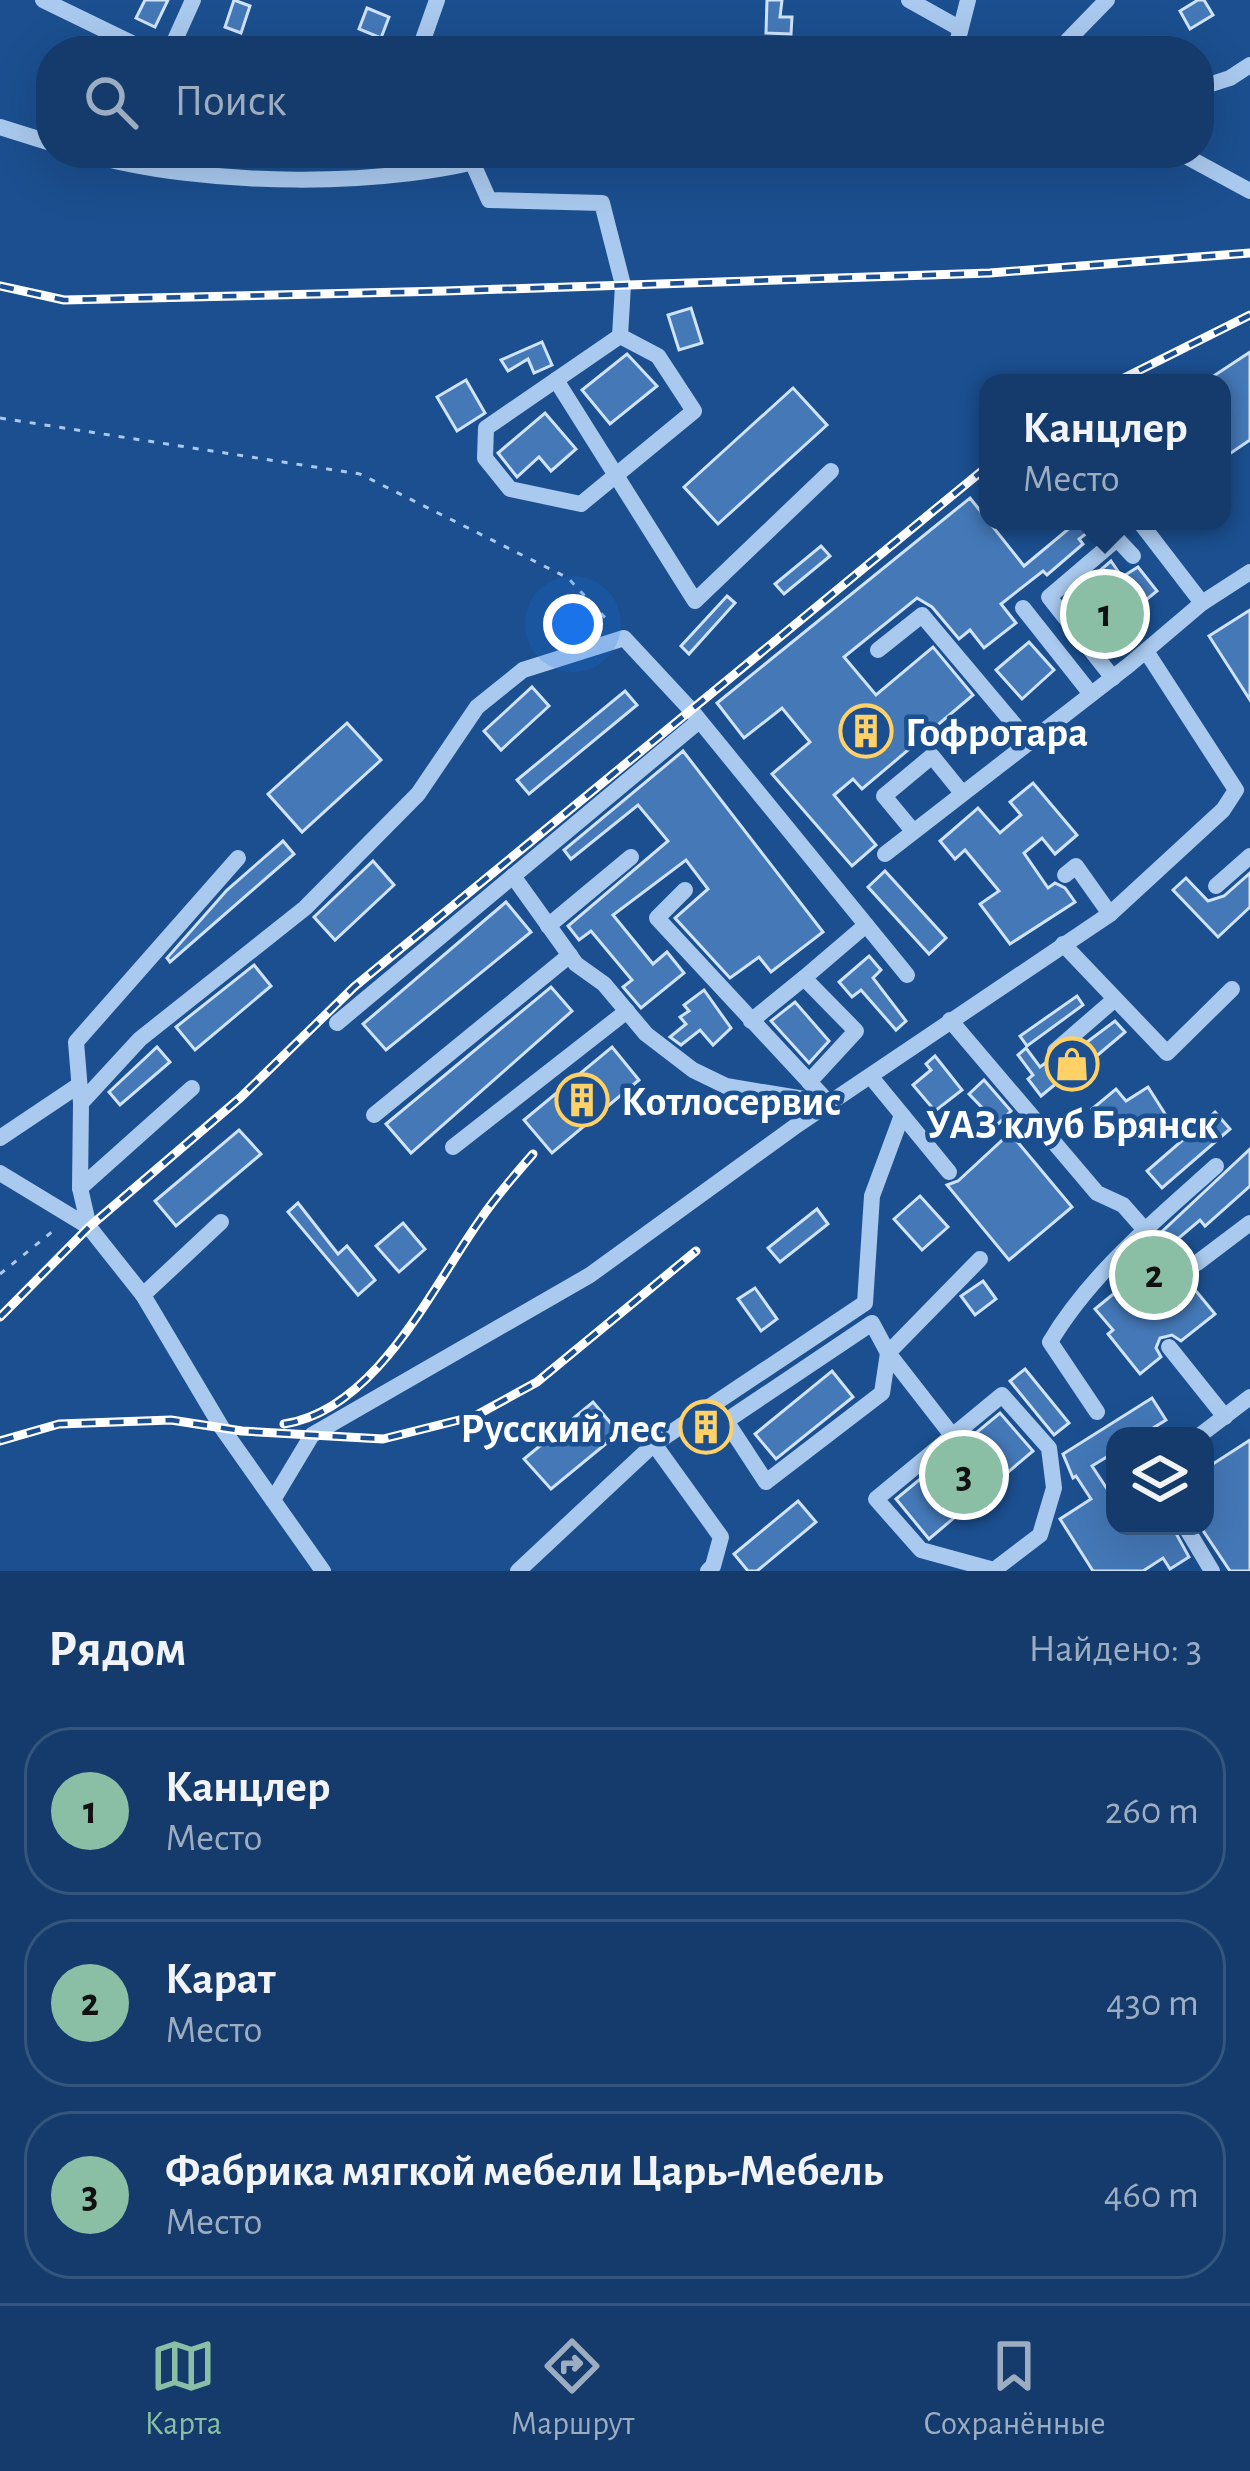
<!DOCTYPE html>
<html lang="ru">
<meta charset="utf-8">
<style>
body{margin:0;font-family:"Alegreya Sans",sans-serif;background:#1d4271;color:#f1f3f6}
.controls{position:absolute;right:36px;bottom:36px;display:grid;overflow:hidden;border-radius:24px;box-shadow:0 12px 48px #0002}
.controls button{width:108px;height:108px;display:grid;place-items:center;padding:0;border:0;border-bottom:3px solid #33557e;background:#143b6b;color:#f1f3f6;font:60px sans-serif}
.you{position:absolute;left:573px;top:624px;width:42px;height:42px;margin:-30px;border:9px solid #fff;border-radius:50%;background:#1a73e8;box-shadow:0 0 0 18px #1a73e833}
.badge{display:grid;place-items:center;width:78px;height:78px;border-radius:50%;background:#8abfa5;color:#111;font-size:39px;font-weight:700}
.pin{position:absolute;translate:-50% -50%;border:6px solid #fff;box-shadow:0 3px 12px #0006}
.popup{position:absolute;left:979px;top:374px;width:252px;height:156px;box-sizing:border-box;display:grid;place-content:center;border-radius:24px;background:#143b6b;filter:drop-shadow(0 3px 9px #0005);font-size:39px;white-space:nowrap;color:#9dadc1}
.popup b{font-size:45px;color:#f1f3f6}
.popup::after{content:'';position:absolute;left:50%;top:100%;margin-left:-24px;border:24px solid transparent;border-top-color:#143b6b}
.list{margin:0;padding:0;list-style:none}
h2{display:flex;justify-content:space-between;align-items:center;height:156px;margin:0;padding:0 48px;font-size:51px}
h2 small{font-size:39px;font-weight:400;color:#9dadc1}
.list li{display:grid;grid-template-columns:78px 1fr auto;gap:36px;align-items:center;box-sizing:border-box;height:168px;margin:0 24px 24px;padding:0 24px;border:3px solid #33557e;border-radius:48px}
.list b{display:block;font-size:45px;white-space:nowrap}
.list p{margin:0;font-size:39px;white-space:nowrap;color:#9dadc1}
.list em{font-size:39px;font-style:normal;color:#9dadc1}
.icon{flex:none;width:66px;height:66px;fill:none;stroke:currentColor;stroke-width:2;stroke-linecap:round;stroke-linejoin:round}
.map{position:relative;flex:none;width:1250px;height:1571px;overflow:hidden}
.search{position:absolute;background:#143b6b;box-shadow:0 12px 48px #0002;left:36px;right:36px;top:36px;height:132px;display:flex;align-items:center;gap:30px;box-sizing:border-box;padding:0 42px;border-radius:48px;color:#9dadc1;font-size:45px}
.sheet{height:732px;background:#143b6b}
nav{display:flex;justify-content:space-around;align-items:center;box-sizing:border-box;height:168px;border-top:3px solid #33557e;background:#143b6b;font-size:33px;color:#9dadc1}
nav a{display:grid;justify-items:center;gap:6px}
nav .on{color:#8abfa5}
.map>svg:first-child{display:block}
</style>
<div class="map">
<svg width="1250" height="1571" viewBox="0 0 1250 1571">
<rect width="100%" height="100%" fill="#1b4f8f"/>
<g fill="none" stroke-linecap="round" stroke-linejoin="round">
<!-- stream -->
<polyline stroke="#9cc4f0" stroke-width="4.5" points="378,157 380,153"/>
</g>
<!-- building -->
<g fill="#4478b7" stroke="#cfe3fa" stroke-width="3">
<polygon points="145,0 168,0 155,27 136,18"/>
<polygon points="234,0 250,6 241,33 225,27"/>
<polygon points="767,0 782,0 780,17 792,17 791,34 766,33"/>
<polygon points="1198,0 1204,0 1213,15 1190,29 1180,11"/>
<polygon points="367,8 389,17 381,38 359,29"/>
<polygon points="691,308 702,343 679,350 668,315"/>
<polygon points="542,342 552,365 534,373 528,359 508,371 501,360"/>
<polygon points="1250,352 1250,440 1222,459 1222,383 1203,383"/>
<polygon points="627,354 657,386 610,424 582,390"/>
<polygon points="466,380 485,413 457,431 437,397"/>
<polygon points="793,388 827,425 718,524 684,487"/>
<polygon points="545,413 576,449 551,471 539,457 517,477 498,453"/>
<polygon points="970,498 1024,566 1078,521 1103,521 1079,539 1083,544 1047,575 1043,571 1001,604 1016,623 984,648 970,630 959,639 932,607 917,598 844,657 876,695 933,647 973,695 862,789 853,779 834,795 876,845 852,866 772,774 810,742 782,708 744,738 717,703"/>
<polygon points="821,546 830,556 784,594 775,584"/>
<polygon points="1111,561 1122,577 1138,567 1157,591 1100,637 1068,598"/>
<polygon points="727,596 735,603 689,654 681,646"/>
<polygon points="1250,610 1250,700 1209,636"/>
<polygon points="1029,642 1054,670 1022,699 996,670"/>
<polygon points="532,687 549,706 501,750 484,731"/>
<polygon points="625,691 637,705 529,794 517,780"/>
<polygon points="347,723 381,760 302,832 268,794"/>
<polygon points="683,751 823,932 771,972 759,957 730,978 675,918 708,889 686,860 613,915 653,964 667,952 684,973 641,1008 623,987 632,980 591,931 579,940 568,926 668,841 638,805 571,859 564,850"/>
<polygon points="1033,783 1077,835 1055,854 1042,838 1024,853 1048,888 1055,883 1065,888 1075,902 1010,944 980,904 999,891 965,850 955,859 940,841 978,808 1000,833 1021,815 1010,802"/>
<polygon points="283,841 294,854 170,962 167,958 227,890"/>
<polygon points="373,861 394,885 335,940 314,917"/>
<polygon points="885,871 946,938 929,954 868,887"/>
<polygon points="1250,873 1250,907 1218,937 1173,890 1186,878 1208,901 1224,896"/>
<polygon points="506,902 531,932 386,1050 363,1024"/>
<polygon points="869,956 881,970 873,978 906,1021 896,1030 861,990 852,997 839,982"/>
<polygon points="254,965 271,986 195,1050 176,1027"/>
<polygon points="551,987 572,1011 411,1153 386,1124"/>
<polygon points="704,990 731,1028 713,1045 700,1030 681,1045 670,1037 686,1024 680,1017 689,1011 684,1005"/>
<polygon points="1077,996 1083,1005 1027,1046 1020,1036"/>
<polygon points="795,1002 829,1041 809,1063 771,1021"/>
<polygon points="1115,1021 1125,1032 1061,1086 1058,1082 1041,1096 1028,1079 1033,1075 1018,1055 1026,1048 1040,1067 1048,1061 1059,1063"/>
<polygon points="157,1047 170,1062 120,1105 109,1092"/>
<polygon points="612,1047 639,1080 552,1153 524,1120"/>
<polygon points="935,1056 962,1090 935,1111 913,1085 931,1070 926,1064"/>
<polygon points="984,1080 1011,1111 998,1124 969,1094"/>
<polygon points="1148,1087 1167,1117 1147,1129 1143,1123 1118,1142 1092,1109 1116,1089 1126,1101"/>
<polygon points="1215,1112 1230,1129 1162,1188 1147,1171"/>
<polygon points="239,1130 261,1154 176,1226 155,1201"/>
<polygon points="1010,1133 1072,1207 1009,1260 947,1185 958,1181"/>
<polygon points="1250,1149 1250,1186 1205,1226 1200,1220 1161,1253 1152,1241"/>
<polygon points="920,1196 948,1227 922,1250 894,1219"/>
<polygon points="298,1203 338,1254 347,1246 375,1280 358,1295 288,1212"/>
<polygon points="817,1209 828,1224 780,1262 768,1248"/>
<polygon points="403,1223 425,1249 399,1272 376,1246"/>
<polygon points="1155,1260 1173,1281 1182,1274 1215,1314 1181,1341 1172,1335 1160,1338 1156,1348 1161,1357 1140,1374 1108,1334 1113,1330 1095,1309"/>
<polygon points="983,1281 996,1299 975,1315 961,1296"/>
<polygon points="755,1288 777,1319 761,1331 738,1299"/>
<polygon points="1025,1369 1069,1423 1054,1435 1010,1381"/>
<polygon points="832,1371 853,1397 776,1459 755,1434"/>
<polygon points="1152,1398 1166,1420 1140,1436 1115,1436 1115,1452 1092,1466 1115,1501 1115,1526 1172,1526 1189,1557 1170,1569 1163,1558 1143,1571 1093,1571 1060,1519 1091,1499 1076,1476 1073,1478 1063,1454"/>
<polygon points="593,1402 619,1433 551,1489 524,1459"/>
<polygon points="1000,1413 1033,1451 929,1539 896,1499"/>
<polygon points="1250,1440 1250,1571 1230,1571 1200,1526 1205,1526 1205,1469"/>
<polygon points="798,1501 816,1522 757,1571 748,1571 734,1554"/>
</g>
<g fill="none" stroke-linecap="round" stroke-linejoin="round">
<!-- path -->
<g stroke="#a9c9ee" stroke-width="3" stroke-dasharray="6 9" stroke-linecap="butt">
<polyline points="0,418 360,474 568,578 611,624"/>
<polyline points="0,1274 58,1227"/>
</g>
<!-- minor -->
<g stroke="#a9c9ee" stroke-width="16">
<polyline points="43,0 148,51"/>
<polyline points="909,0 959,28"/>
<polyline points="170,51 193,0"/>
<polyline points="419,51 437,0"/>
<polyline points="955,51 968,0"/>
<polyline points="1062,51 1068,40 1107,0"/>
<polyline points="1199,88 1230,78 1250,65"/>
<polyline points="0,127 51,143"/>
<path d="M85,153C198,187 395,190 506,153"/>
<polyline points="1180,153 1250,191"/>
<polyline points="473,164 489,200 602,203 623,285 620,336 486,428 485,458 510,489 581,504 694,411 658,356 620,336"/>
<polyline points="556,380 695,601 831,471"/>
<polyline points="1139,521 1202,603"/>
<polyline points="1023,608 1091,694"/>
<polyline points="878,650 922,615 1029,742"/>
<polyline points="1113,678 1049,597 1117,539 1133,556"/>
<polyline points="913,831 884,796 932,756 962,793"/>
<polyline points="885,854 1129,665 1202,603 1250,572"/>
<polyline points="1065,875 1076,866 1110,914"/>
<polyline points="513,876 576,964 604,984 646,1034 693,1070 726,1086 829,1103"/>
<polyline points="1216,886 1250,856"/>
<polyline points="685,890 657,918 828,1102"/>
<polyline points="548,926 631,857"/>
<polyline points="1063,944 1167,1053 1232,989"/>
<polyline points="804,978 866,925"/>
<polyline points="950,1020 1097,1193 1123,1205 1145,1230"/>
<polyline points="751,1021 804,978 856,1031 809,1082"/>
<polyline points="337,1023 699,721"/>
<polyline points="1055,1051 1115,999"/>
<polyline points="871,1077 949,1172"/>
<polyline points="81,1103 76,1042 238,858"/>
<polyline points="374,1115 570,955"/>
<polyline points="0,1138 79,1085"/>
<polyline points="453,1147 627,1011"/>
<polyline points="0,1173 89,1227 143,1295 222,1428 323,1571"/>
<polyline points="80,1188 192,1088"/>
<polyline points="89,1227 80,1188 81,1103 140,1039 305,908 418,794 477,707 523,670 624,638 691,710 907,975"/>
<polyline points="1197,1263 1250,1223"/>
<polyline points="143,1295 221,1222"/>
<polyline points="1169,1347 1225,1417"/>
<polygon points="1002,1395 1049,1448 1054,1488 1040,1535 994,1570 921,1550 876,1499"/>
<path d="M1097,1412L1050,1342C1091,1273 1157,1219 1216,1166"/>
<polyline points="951,1434 888,1353 872,1323 726,1421 766,1482 882,1393 888,1353 980,1259"/>
<polyline points="1199,1436 1250,1397"/>
<polyline points="654,1444 721,1537 713,1566 708,1571"/>
<polyline points="273,1500 312,1435 590,1275 797,1125 1110,914 1223,810 1236,790 1146,651"/>
<polyline points="1185,1526 1212,1571"/>
<polyline points="518,1571 654,1444 865,1303 872,1196 902,1115"/>
</g>
<!-- rail casing -->
<g stroke="#fff" stroke-width="9">
<g id="rail">
<polyline points="0,286 64,300 445,291 990,273 1250,253"/>
<polyline points="1114,383 1250,315"/>
<polyline points="0,1317 89,1227 240,1098 354,987 988,466"/>
<path d="M284,1424C376,1410 431,1289 480,1220C495,1197 515,1175 533,1154"/>
<polyline points="0,1441 59,1424 171,1420 242,1431 383,1439 475,1416 537,1382 696,1251"/>
</g>
</g>
<!-- rail -->
<use href="#rail" stroke="#1b4f8f" stroke-width="4.5" stroke-dasharray="14" stroke-linecap="butt"/>
</g>
<!-- icons -->
<defs>
<g id="building-ring" transform="scale(2.7)"><circle r="9.5" fill="#1b4f8f" stroke="#ffd166" stroke-width="1.5"/><path d="M-4-6H4V6H1V3H-1V6H-4ZM-2.5-4.3h1.7v1.8h-1.7ZM.8-4.3h1.7v1.8H.8ZM-2.5-1h1.7V.8h-1.7ZM.8-1h1.7V.8H.8Z" fill="#ffd166"/></g>
<g id="shop-ring" transform="scale(2.7)"><circle r="9.5" fill="#1b4f8f" stroke="#ffd166" stroke-width="1.5"/><path d="M-5-2.5h2.3a2.7 3.5 0 0 1 5.4 0H5L5.5 6h-11ZM-1.5-2.5h3a1.5 2.3 0 0 0-3 0Z" fill="#ffd166"/></g>
</defs>
<g fill-rule="evenodd">
<use href="#building-ring" x="866" y="731"/>
<use href="#shop-ring" x="1072" y="1064"/>
<use href="#building-ring" x="582" y="1100"/>
<use href="#building-ring" x="706" y="1427"/>
</g>
<g text-anchor="middle" stroke-width="9" stroke-linejoin="round" paint-order="stroke">
<!-- poi labels -->
<g font-size="42" font-weight="bold" fill="#fff" stroke="#1b4f8f" text-anchor="start">
<text x="905" y="746">Гофротара</text>
<text x="621" y="1115">Котлосервис</text>
<text x="1072" y="1138" text-anchor="middle">УАЗ клуб Брянск</text>
<text x="667" y="1442" text-anchor="end">Русский лес</text>
</g>
</g>
</svg>
<div class="controls">
<button><svg class="icon" aria-label="layers" viewBox="0 0 24 24"><path d="M12 4l9 5-9 5-9-5zM3 14l9 5 9-5"/></svg></button>
</div>
<div class="you"></div>
<div class="pin badge" style="left:1105px;top:614px">1</div>
<div class="popup"><b>Канцлер</b>Место</div>
<div class="pin badge" style="left:1154px;top:1275px">2</div>
<div class="pin badge" style="left:964px;top:1475px">3</div>
<div class="search"><svg class="icon" aria-label="search" viewBox="0 0 24 24"><circle cx="10" cy="10" r="6"/><path d="M15 15l6 6"/></svg>Поиск</div>
</div>
<section class="sheet">
<h2>Рядом<small>Найдено: 3</small></h2>
<ul class="list">
<li><span class="badge">1</span><div><b>Канцлер</b><p>Место</p></div><em>260 m</em></li>
<li><span class="badge">2</span><div><b>Карат</b><p>Место</p></div><em>430 m</em></li>
<li><span class="badge">3</span><div><b>Фабрика мягкой мебели Царь-Мебель</b><p>Место</p></div><em>460 m</em></li>
</ul>
</section>
<nav>
<a class="on"><svg class="icon" aria-label="map" viewBox="0 0 24 24"><path d="M3 6l6-2 6 2 6-2v14l-6 2-6-2-6 2zM9 4v14M15 6v14"/></svg>Карта</a>
<a><svg class="icon" aria-label="directions" viewBox="0 0 24 24"><path d="M12 3l9 9-9 9-9-9zM9 14v-3h6M13 9l2 2-2 2"/></svg>Маршрут</a>
<a><svg class="icon" aria-label="saved" viewBox="0 0 24 24"><path d="M7 4h10v16l-5-4-5 4z"/></svg>Сохранённые</a>
</nav>
